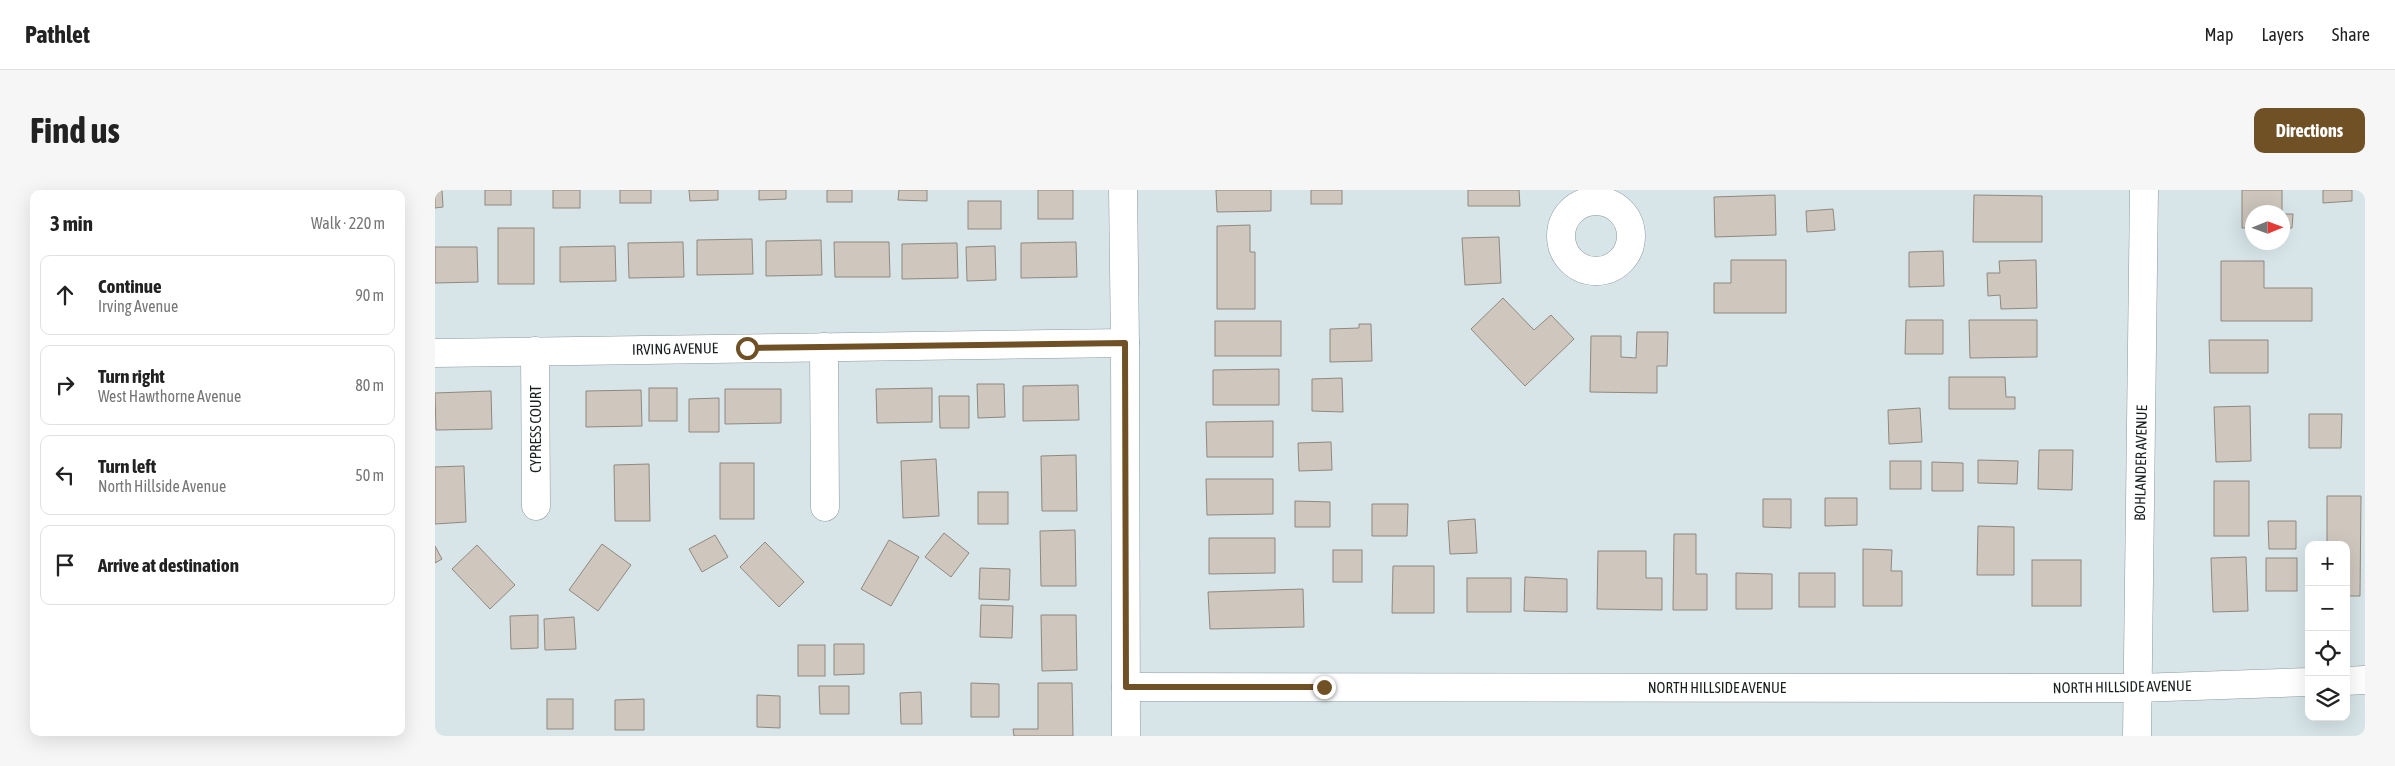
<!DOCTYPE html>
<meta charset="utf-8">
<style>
body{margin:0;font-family:"Asap Condensed",sans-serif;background:#f6f6f6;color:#222}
.controls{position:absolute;right:15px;bottom:15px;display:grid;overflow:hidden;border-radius:10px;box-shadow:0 5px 20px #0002}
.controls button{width:45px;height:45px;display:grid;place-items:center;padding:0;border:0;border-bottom:1px solid #e0e0e0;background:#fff;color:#222;font:25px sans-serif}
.compass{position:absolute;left:1810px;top:15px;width:45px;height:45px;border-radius:50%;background:#fff;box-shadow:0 5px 20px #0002;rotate:89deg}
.stop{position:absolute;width:15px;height:15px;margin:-11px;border:4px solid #705126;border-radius:50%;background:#fff}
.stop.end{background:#705126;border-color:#fff;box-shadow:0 1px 5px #0008}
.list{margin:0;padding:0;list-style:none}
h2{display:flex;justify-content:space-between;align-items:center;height:65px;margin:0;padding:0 20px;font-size:21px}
h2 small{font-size:16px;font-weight:400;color:#767676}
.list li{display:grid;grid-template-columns:32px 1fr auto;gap:15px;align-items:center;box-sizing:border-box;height:80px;margin:0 10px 10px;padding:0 10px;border:1px solid #e0e0e0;border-radius:10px}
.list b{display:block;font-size:19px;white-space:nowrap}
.list p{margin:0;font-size:16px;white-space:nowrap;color:#767676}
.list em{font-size:16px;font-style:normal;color:#767676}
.icon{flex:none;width:28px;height:28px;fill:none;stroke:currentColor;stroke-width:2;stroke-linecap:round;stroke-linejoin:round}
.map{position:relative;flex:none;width:1930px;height:546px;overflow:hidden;border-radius:10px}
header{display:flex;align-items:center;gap:30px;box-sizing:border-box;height:70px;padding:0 25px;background:#fff;border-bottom:1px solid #e0e0e0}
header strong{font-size:24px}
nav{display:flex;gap:28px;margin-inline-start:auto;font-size:18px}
.intro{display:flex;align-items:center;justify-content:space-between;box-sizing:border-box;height:120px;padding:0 30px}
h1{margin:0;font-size:35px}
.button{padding:12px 22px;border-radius:10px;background:#705126;color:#fff;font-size:18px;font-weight:700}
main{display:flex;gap:30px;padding:0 30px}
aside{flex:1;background:#fff;border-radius:10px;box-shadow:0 5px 20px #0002}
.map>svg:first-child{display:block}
</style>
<header>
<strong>Pathlet</strong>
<nav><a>Map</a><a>Layers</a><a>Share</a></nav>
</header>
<div class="intro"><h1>Find us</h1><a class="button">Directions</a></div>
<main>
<aside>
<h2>3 min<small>Walk · 220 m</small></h2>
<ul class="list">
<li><svg class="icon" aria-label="ahead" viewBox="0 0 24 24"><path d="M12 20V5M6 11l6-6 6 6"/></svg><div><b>Continue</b><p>Irving Avenue</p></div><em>90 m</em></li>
<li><svg class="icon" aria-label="right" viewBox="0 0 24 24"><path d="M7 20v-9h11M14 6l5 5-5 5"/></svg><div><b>Turn right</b><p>West Hawthorne Avenue</p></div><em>80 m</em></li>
<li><svg class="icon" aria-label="left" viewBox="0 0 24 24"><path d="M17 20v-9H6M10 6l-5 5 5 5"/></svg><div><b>Turn left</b><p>North Hillside Avenue</p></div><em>50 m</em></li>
<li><svg class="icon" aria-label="arrive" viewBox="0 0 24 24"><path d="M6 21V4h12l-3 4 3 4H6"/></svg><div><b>Arrive at destination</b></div></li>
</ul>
</aside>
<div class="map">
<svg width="1930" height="546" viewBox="0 0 1930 546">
<rect width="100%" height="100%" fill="#d7e5e8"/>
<!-- building -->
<g fill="#cfc7be" stroke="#8f887f">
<polygon points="0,0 7,0 8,17 0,18"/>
<rect x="50" y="0" width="26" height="15"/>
<rect x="118" y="0" width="27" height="18"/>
<rect x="185" y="0" width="31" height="13"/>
<polygon points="254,0 283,0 283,10 255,11"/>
<polygon points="324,0 351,0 351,9 324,10"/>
<rect x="392" y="0" width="25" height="12"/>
<polygon points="464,0 492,0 492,11 463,10"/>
<rect x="603" y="0" width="35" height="29"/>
<polygon points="781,0 836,0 836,21 782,22"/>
<rect x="876" y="0" width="31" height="14"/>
<polygon points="1033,0 1084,0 1085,16 1033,16"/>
<polygon points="1807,0 1847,0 1847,22 1818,22 1818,38 1807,38"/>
<polygon points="1888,0 1917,0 1917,11 1888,13"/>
<polygon points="1340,5 1341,45 1280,47 1279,7"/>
<polygon points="1539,5 1607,6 1607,52 1538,52"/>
<rect x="533" y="11" width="33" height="28"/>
<polygon points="1398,19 1400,40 1372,42 1371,21"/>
<polygon points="1848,24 1858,24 1857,38 1848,38"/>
<polygon points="815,35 815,62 820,62 820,119 782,119 782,36"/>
<rect x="63" y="38" width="36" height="56"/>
<polygon points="1064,47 1066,93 1030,95 1027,48"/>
<polygon points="317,49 318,84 262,85 262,50"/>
<polygon points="386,50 387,85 331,86 331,51"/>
<polygon points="248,52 249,87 194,88 193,53"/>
<polygon points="399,52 454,52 455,87 400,87"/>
<polygon points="641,52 642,87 586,88 586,53"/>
<polygon points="522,53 523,88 467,89 467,54"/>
<polygon points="180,56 181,91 125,92 125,57"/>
<polygon points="560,56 561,90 532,91 531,57"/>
<polygon points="0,57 42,57 43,92 0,93"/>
<polygon points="1508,61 1509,96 1474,97 1474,62"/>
<polygon points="1296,70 1351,70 1351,123 1279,123 1279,93 1296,93"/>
<polygon points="1601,70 1602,118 1566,119 1565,105 1553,106 1552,83 1565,83 1564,71"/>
<polygon points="1786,71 1829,71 1829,98 1877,98 1877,131 1786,131"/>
<polygon points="1068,108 1099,140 1116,125 1139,149 1090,196 1036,139"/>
<polygon points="1471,130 1508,130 1508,164 1470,164"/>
<polygon points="1534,130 1602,130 1602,167 1535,168"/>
<rect x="780" y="131" width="66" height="35"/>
<polygon points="924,134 936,134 937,171 895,172 895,139 924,138"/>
<polygon points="1202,142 1233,142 1232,176 1222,176 1222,203 1155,202 1156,146 1186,146 1186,167 1201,168"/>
<polygon points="1774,150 1833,150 1833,183 1775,183"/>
<polygon points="844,179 844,215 778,215 778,180"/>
<polygon points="1514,187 1570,187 1571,207 1580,207 1580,219 1514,219"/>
<polygon points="907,188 908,222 877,221 877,189"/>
<polygon points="542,194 569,194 570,227 543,228"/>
<polygon points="643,195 644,230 588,231 588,196"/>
<rect x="214" y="198" width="28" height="33"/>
<polygon points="497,198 497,232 442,233 441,199"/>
<polygon points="290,199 346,199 346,233 290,234"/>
<polygon points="206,200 207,236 151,237 151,201"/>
<polygon points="56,201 57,239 1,240 0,203"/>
<polygon points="504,206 534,206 534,238 505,238"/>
<polygon points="284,208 284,242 254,242 254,209"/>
<polygon points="1815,216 1816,271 1781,272 1779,217"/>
<polygon points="1485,218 1487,252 1454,254 1453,220"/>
<polygon points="1874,224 1907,224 1906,258 1874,258"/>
<polygon points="838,231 838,267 772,267 771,232"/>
<polygon points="896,252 897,280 864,281 863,253"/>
<polygon points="1604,260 1638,260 1637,300 1603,299"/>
<polygon points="641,265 642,321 607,321 606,266"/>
<polygon points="501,269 504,326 468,328 466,271"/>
<polygon points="1543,270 1583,271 1582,294 1543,293"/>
<rect x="1455" y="271" width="31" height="28"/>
<polygon points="1497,272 1528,273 1528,301 1497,301"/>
<rect x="285" y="273" width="34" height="56"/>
<polygon points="214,274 215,331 180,331 179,275"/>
<polygon points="29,276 31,332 0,334 0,277"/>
<polygon points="771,289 838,289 838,324 772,325"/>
<rect x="1779" y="291" width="35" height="55"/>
<rect x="543" y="302" width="30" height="32"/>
<polygon points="1892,306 1926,306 1925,406 1911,406 1911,355 1892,355"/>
<polygon points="1390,308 1422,308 1422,335 1390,336"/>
<polygon points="1328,309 1356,309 1356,338 1328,337"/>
<polygon points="860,311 895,312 895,337 860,337"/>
<polygon points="937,314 973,314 972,346 937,346"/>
<polygon points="1040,329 1042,363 1015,364 1013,331"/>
<polygon points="1833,331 1861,331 1861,359 1834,359"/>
<polygon points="1543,336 1579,337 1579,385 1542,385"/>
<polygon points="640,340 641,396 606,396 605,341"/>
<polygon points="509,343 534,363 516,387 490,367"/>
<polygon points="1239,344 1261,344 1261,384 1272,384 1272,420 1238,420"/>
<polygon points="280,345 293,367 267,382 254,359"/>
<polygon points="774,348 840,348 840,383 774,384"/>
<polygon points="454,350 484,367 456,416 426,399"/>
<polygon points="330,352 369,392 344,417 305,377"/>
<polygon points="167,354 196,375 163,421 134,400"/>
<polygon points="42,355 80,395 55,419 17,379"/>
<polygon points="0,356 7,369 0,373"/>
<polygon points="1428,359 1457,360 1456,381 1467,381 1467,416 1428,416"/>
<rect x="898" y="360" width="29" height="32"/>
<polygon points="1163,361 1211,361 1211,388 1227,388 1227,420 1162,419"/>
<polygon points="1811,367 1813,421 1778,422 1776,368"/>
<rect x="1831" y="368" width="31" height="33"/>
<rect x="1597" y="370" width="49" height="46"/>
<polygon points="958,376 999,376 999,423 957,423"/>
<polygon points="545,378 575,379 574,410 544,409"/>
<polygon points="1301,383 1337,384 1337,419 1301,419"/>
<rect x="1364" y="383" width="36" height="34"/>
<polygon points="1090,387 1132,389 1132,422 1089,421"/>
<rect x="1032" y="388" width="44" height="34"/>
<polygon points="868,399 869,437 775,439 773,402"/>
<polygon points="546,415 578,416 577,448 545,447"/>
<polygon points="103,425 103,458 76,459 75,426"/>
<polygon points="606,425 641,425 642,480 607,481"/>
<polygon points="139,427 141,459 110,460 109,429"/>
<polygon points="399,454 429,454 429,484 399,485"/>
<rect x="363" y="455" width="27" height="31"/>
<polygon points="536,493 564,494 564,527 536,527"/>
<polygon points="603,493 637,493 638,546 579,546 578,539 603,539"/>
<polygon points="384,496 414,496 414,524 385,524"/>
<polygon points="486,502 487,534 466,534 465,503"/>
<polygon points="322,505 345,506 345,538 322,537"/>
<rect x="112" y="509" width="26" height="30"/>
<polygon points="209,509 209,540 180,540 180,510"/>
</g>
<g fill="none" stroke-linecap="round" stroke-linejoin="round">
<!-- minor casing -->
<g stroke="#8d9a9c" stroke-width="29">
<g id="minor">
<polyline points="688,0 690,153 691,546"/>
<circle cx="1161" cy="46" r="35"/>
<polyline points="389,157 390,317"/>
<polyline points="100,161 101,316"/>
<polyline points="0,163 690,153"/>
<polyline points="1911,491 1930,490"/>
<polyline points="691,497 1703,498 1874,492"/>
<polyline points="1702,546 1709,0"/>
</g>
</g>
<!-- minor -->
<use href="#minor" stroke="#fff" stroke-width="28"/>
</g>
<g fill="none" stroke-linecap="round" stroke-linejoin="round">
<!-- route -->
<polyline stroke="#705126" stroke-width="6" points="312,158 690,153 691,497 889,497"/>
</g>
<g text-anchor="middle" stroke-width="4" stroke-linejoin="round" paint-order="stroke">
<!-- street labels -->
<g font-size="15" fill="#1a1f20" stroke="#fff">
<text transform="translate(240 159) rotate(-1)" y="5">IRVING AVENUE</text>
<text transform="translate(101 239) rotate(-90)" y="5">CYPRESS COURT</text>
<text transform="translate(1706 273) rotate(-89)" y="5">BOHLANDER AVENUE</text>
<text transform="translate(1687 497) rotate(-1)" y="5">NORTH HILLSIDE AVENUE</text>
<text x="1282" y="503">NORTH HILLSIDE AVENUE</text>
</g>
</g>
</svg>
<div class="controls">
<button>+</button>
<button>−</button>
<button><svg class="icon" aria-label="locate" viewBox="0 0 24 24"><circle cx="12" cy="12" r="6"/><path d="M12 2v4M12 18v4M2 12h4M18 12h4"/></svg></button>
<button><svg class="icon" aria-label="layers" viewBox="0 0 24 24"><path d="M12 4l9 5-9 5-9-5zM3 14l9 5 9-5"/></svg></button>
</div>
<svg class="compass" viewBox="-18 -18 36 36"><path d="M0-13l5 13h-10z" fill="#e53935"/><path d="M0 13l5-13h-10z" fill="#767676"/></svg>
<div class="stop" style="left:312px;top:158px"></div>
<div class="stop end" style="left:889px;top:497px"></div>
</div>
</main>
